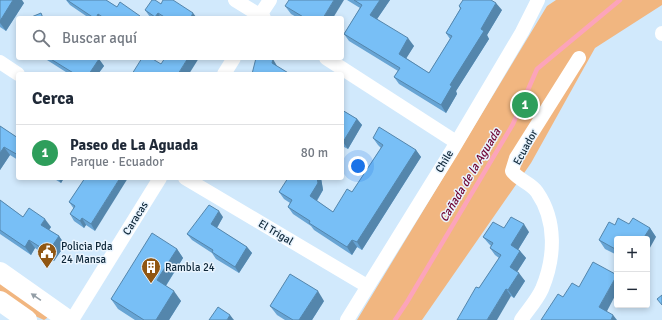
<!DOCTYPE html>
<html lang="es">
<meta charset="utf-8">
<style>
body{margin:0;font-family:Signika,sans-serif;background:#f2f2f3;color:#1f2937}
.controls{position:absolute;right:12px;bottom:12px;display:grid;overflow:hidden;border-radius:4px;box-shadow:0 2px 6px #0003}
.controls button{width:36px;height:36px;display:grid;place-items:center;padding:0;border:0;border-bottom:1px solid #e0e1e3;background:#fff;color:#1f2937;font:20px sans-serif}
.you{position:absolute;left:358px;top:166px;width:14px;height:14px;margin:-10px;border:3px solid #fff;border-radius:50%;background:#1a73e8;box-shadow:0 0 0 6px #1a73e833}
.badge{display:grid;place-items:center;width:26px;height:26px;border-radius:50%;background:#905612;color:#fff;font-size:13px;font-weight:700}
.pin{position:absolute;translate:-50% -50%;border:2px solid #fff;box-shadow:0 1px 4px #0006}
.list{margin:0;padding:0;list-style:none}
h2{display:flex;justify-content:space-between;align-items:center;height:52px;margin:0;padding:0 16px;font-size:17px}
h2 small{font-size:13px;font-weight:400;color:#747a83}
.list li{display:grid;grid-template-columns:26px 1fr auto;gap:12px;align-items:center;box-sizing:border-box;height:56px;padding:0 16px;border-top:1px solid #e0e1e3}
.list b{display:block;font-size:15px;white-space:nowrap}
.list p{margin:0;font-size:13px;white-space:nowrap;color:#747a83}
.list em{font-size:13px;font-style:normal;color:#747a83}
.icon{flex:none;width:22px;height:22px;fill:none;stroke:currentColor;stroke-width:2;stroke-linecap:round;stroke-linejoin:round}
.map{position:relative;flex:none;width:662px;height:320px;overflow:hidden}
.search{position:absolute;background:#fff;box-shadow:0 2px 6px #0003;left:16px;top:16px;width:328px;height:44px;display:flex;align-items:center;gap:10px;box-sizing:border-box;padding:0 14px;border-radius:4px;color:#747a83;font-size:15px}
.panel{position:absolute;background:#fff;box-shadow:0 2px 6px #0003;left:16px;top:72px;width:328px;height:108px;border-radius:4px}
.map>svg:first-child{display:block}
</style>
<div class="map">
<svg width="662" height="320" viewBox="0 0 662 320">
<rect width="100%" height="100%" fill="#d1e9fc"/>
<!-- green -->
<g fill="#f1b680">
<polygon points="556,0 662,0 662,5 595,48 531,163 422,320 357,320 547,6"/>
<polygon points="0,279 48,316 47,318 44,320 33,315 0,292"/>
</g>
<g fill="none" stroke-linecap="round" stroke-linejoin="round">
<!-- stream -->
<polyline stroke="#fca4ba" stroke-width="4.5" points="395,320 407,302 513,124 537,69 620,0"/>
<!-- street -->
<g stroke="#fff" stroke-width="14">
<polyline points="235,0 264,18"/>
<polyline points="258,18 270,0"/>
<polyline points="662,33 662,34"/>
<polyline points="326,58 456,142"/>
<polyline points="0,62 18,74"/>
<polyline points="224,74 234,58"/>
<polyline points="185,178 367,286"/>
<polyline points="72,320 160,178"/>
<polyline points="347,320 451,152 522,32 538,0"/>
<path d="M521,320C528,310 537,300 542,289C555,258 557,221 537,192C531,183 518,180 512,171L516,158L579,58"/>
</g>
<!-- secondary -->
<g stroke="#fff" stroke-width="20">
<polyline points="0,272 68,320"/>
<polyline points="0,301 27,320"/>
</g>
</g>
<!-- wall -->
<g fill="#67a4d4">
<polygon points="0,0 24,3 6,31 0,27"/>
<polygon points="66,0 106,0 117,7 142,18 89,18 70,5"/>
<polygon points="347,0 390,0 377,19 414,46 406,58 429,73 450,39 446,33 460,9 459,6 502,10 487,35 489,39 456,91 457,94 446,113 399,84 394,77 398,71 349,41 344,34 360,8"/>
<polygon points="161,4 197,18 151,18 150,17 145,10"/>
<polygon points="285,6 333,18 298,18 291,14"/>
<polygon points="46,58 98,58 104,66 98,74 69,74 47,60"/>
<polygon points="342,110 357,119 362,125 348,149 342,146"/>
<polygon points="0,126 18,138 18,160 10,155 0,170"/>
<polygon points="373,138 416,150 421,157 362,250 357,247 352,255 314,230 311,226 293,214 288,207 290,203 284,199 279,192 302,179 302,178 321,178 323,190 317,201 333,212 352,192 381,148 378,145"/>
<polygon points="53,178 64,178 61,183"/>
<polygon points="85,178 95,231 86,225 84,228 74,221 70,214 74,209 69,202"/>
<polygon points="0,200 23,217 51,227 49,230 59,236 65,245 54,261 35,248 31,255 0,234"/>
<polygon points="223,217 217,228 247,247 252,253 239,273 216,259 212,253 192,240 187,234"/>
<polygon points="629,224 650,228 656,237 617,239 617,255 605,249 599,240 615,225"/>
<polygon points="529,232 518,250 520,251 526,258 517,272 525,281 514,298 511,296 479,288 499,258 495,255 490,248 491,246 489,244 483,237"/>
<polygon points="177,249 183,258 166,286 181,301 169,320 135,320 118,309 111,299"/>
<polygon points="324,301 312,320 285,320 277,315 270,306"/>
</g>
<!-- shaded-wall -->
<g fill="#5486ac">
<polygon points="13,0 22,0 24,3 6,31 0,23 0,21"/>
<polygon points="334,0 344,0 333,18 323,18"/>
<polygon points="380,0 390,0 375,22 370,15"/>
<polygon points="496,3 502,10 487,35 489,39 456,91 457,94 446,113 441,105 450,85 481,29"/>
<polygon points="158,13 161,18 156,18 155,17"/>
<polygon points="193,13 197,18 192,18 191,17"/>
<polygon points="98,14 101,18 96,18"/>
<polygon points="408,38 414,46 404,62 399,54"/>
<polygon points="188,58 199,58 189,74 178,74"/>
<polygon points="99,59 104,66 98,74 89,74"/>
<polygon points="273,59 277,66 276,70 272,63"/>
<polygon points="357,119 362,125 348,149 343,142"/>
<polygon points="4,147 10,155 0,170 0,153"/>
<polygon points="416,150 421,157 362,250 357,242"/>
<polygon points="58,178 64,178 61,183"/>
<polygon points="120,178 128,178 95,231 91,224"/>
<polygon points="317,178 321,178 323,190 315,203 310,196"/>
<polygon points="219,211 223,217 215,231 211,224"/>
<polygon points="82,218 86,225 84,228 80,221"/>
<polygon points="45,219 51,227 47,233 41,225"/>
<polygon points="524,224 529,232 516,253 511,245"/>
<polygon points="650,228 656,237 647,253 647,239 643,239"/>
<polygon points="59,236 65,245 54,261 48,252"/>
<polygon points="29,240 35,248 31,255 25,247"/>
<polygon points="352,240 357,247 352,255 347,247"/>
<polygon points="247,247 252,253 239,273 235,267"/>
<polygon points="177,249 183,258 163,290 157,280"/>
<polygon points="520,251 526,258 515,275 510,267"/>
<polygon points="519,273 525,281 514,298 508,290"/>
<polygon points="617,275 617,292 605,315 599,307"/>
<polygon points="506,289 511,296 497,320 487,320"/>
<polygon points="174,291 181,301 169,320 156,320"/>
<polygon points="318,291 324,301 312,320 299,320"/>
<polygon points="230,315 234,320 227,320"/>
<polygon points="613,315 617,320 611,320"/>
</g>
<!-- building -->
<g fill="#78bff6" stroke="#5486ac">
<polygon points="0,0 13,0 0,21"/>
<polygon points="67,0 106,0 117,7 120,2 140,16 139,18 104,18 98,14 96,18 94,18"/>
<polygon points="152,0 155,0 161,4 163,0 173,0 193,13 191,17 193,18 166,18 158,13 155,17 145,10"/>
<polygon points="289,0 334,0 323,18 305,18 285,6"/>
<polygon points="354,0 380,0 370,15 408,38 399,54 429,73 452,36 446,33 461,8 459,6 463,0 491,0 496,3 481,29 484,31 450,85 452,86 441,105 394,77 400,68 344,34 362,5"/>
<polygon points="41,13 43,18 29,18"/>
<polygon points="49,58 98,58 99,59 89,74 75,74"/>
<polygon points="142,58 151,58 161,64 165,58 188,58 178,74 132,74"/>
<polygon points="256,58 267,58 273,59 272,63 290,74 252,74"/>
<polygon points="342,110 357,119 343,142 342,142"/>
<polygon points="0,126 18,138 18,155 4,147 0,153"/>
<polygon points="379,127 416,150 357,242 352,240 347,247 309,223 310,221 288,207 292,200 279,192 288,178 301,178 302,179 302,178 317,178 318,183 310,196 333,212 347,189 352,192 383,145 373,138"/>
<polygon points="85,178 120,178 91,224 82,218 80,221 70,214 75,206 69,202"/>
<polygon points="0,200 23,217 29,208 45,219 41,225 59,236 48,252 29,240 25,247 0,230"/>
<polygon points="209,205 219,211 211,224 247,247 235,267 212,252 213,250 187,234"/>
<polygon points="511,217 524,224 511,245 520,251 510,267 519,273 508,290 506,289 487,320 457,320 476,287 479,288 501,255 490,248 493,243 483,237 493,222 504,228"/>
<polygon points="618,218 629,224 633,218 650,228 643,239 617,239 617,250 599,240 609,222 615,225"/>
<polygon points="152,233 177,249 157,280 174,291 156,320 144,320 111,299"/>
<polygon points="593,262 617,275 599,307 613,315 611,320 541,320 558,294 563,297 572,283 579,287"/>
<polygon points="290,274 318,291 299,320 293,320 270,306"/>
<polygon points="662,295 662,305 657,299"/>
<polygon points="218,307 230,315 227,320 209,320"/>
</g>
<!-- one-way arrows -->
<defs><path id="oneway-solid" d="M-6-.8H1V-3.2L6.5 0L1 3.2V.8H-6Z"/></defs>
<use fill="#939ea6" href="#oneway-solid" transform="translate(36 297) rotate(-145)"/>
<!-- icons -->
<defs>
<g id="civic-pin" transform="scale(1)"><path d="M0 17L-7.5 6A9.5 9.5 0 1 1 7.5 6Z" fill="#905612" stroke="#e9f4fe"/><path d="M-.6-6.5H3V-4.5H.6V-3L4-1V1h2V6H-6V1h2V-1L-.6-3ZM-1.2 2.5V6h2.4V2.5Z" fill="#fff"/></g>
<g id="building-pin" transform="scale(1)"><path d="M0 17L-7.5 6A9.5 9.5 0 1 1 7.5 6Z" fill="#905612" stroke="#e9f4fe"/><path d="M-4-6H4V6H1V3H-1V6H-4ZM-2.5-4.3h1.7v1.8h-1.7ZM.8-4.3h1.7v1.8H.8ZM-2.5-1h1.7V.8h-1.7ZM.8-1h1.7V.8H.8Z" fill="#fff"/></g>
</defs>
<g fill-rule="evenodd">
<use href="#civic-pin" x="47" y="252"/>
<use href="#building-pin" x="151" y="267"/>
</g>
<g text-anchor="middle" stroke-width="3" stroke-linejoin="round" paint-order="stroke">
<!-- street labels -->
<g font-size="11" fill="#0e2739" stroke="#e9f4fe">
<text transform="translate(525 147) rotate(-61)" y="4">Ecuador</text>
<text transform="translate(444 161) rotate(-59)" y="4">Chile</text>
<text transform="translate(135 218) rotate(-58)" y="4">Caracas</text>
<text transform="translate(276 232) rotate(31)" y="4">El Trigal</text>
</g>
<!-- poi labels -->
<g font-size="11" fill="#0e2739" stroke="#e9f4fe" text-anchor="start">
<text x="61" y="250">Policia Pda<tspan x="61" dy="13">24 Mansa</tspan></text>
<text x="165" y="271">Rambla 24</text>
</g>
<!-- water labels -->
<g font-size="12" font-style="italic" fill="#6f0533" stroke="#e9f4fe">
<text transform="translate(470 175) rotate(-59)" y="4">Cañada de la Aguada</text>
</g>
</g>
</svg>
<div class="controls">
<button>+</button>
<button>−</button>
</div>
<div class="you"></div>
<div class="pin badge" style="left:525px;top:105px;background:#2e9e5b">1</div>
<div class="search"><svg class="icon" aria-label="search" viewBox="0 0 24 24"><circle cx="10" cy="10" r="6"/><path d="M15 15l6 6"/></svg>Buscar aquí</div>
<section class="panel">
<h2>Cerca<small></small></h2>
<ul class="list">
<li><span class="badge" style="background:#2e9e5b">1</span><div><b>Paseo de La Aguada</b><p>Parque · Ecuador</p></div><em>80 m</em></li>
</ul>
</section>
</div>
